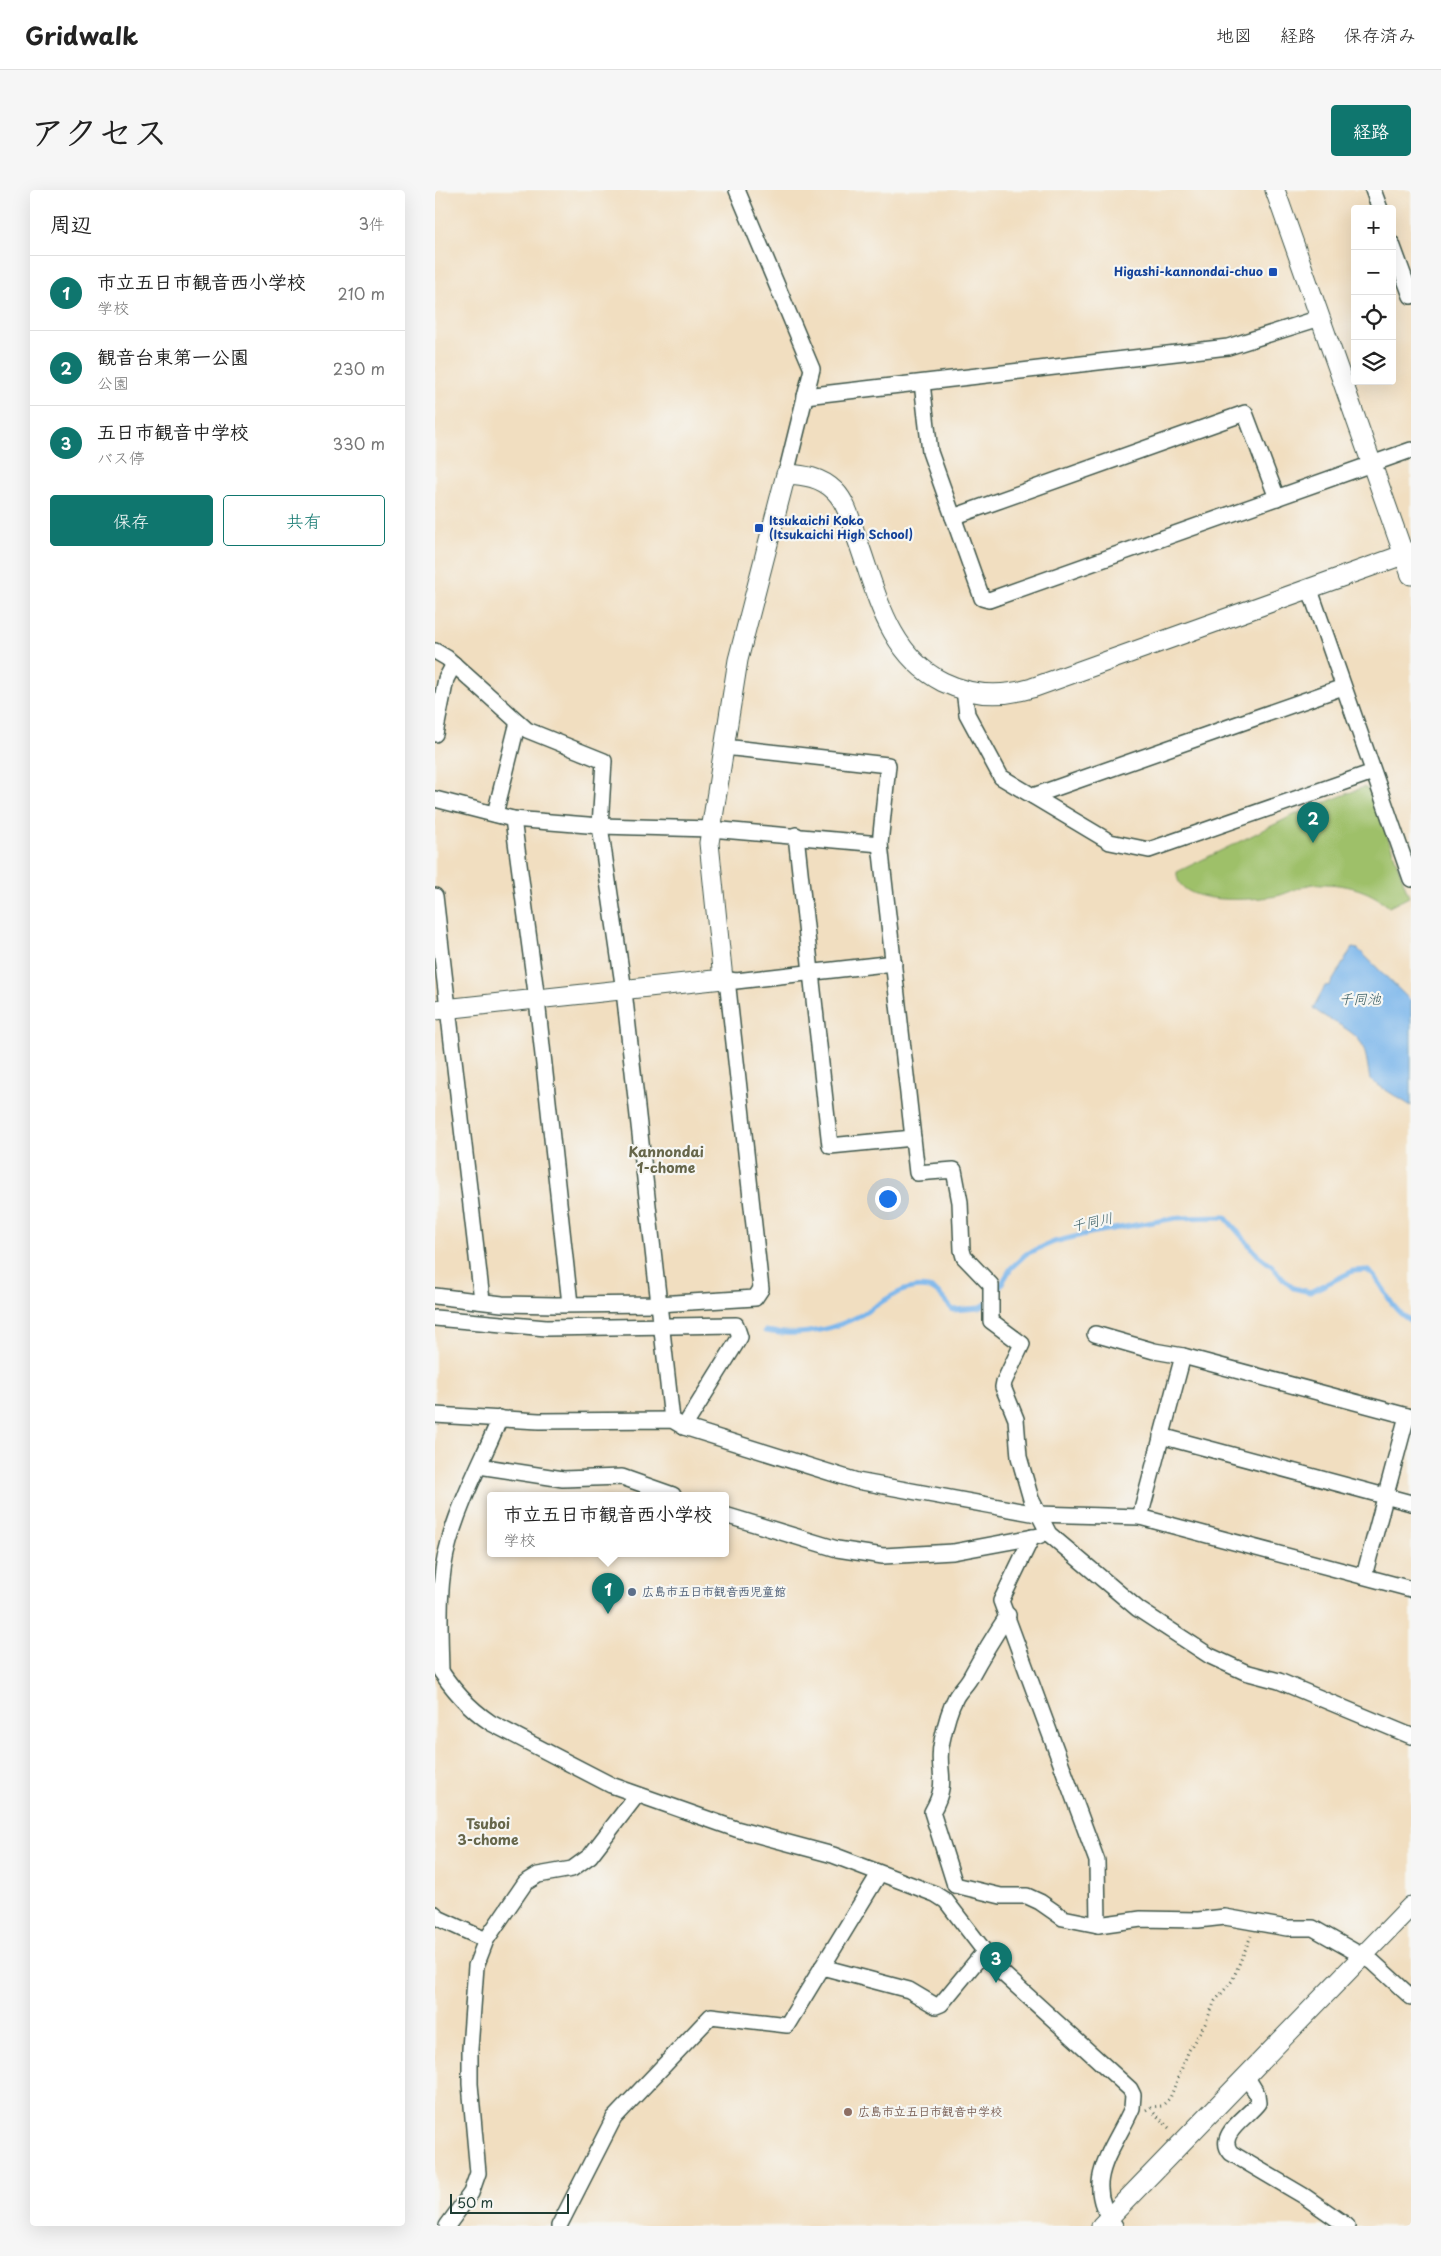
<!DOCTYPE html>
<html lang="ja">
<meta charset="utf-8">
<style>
body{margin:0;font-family:"Playpen Sans","Klee One",sans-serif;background:#f6f6f6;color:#222}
.controls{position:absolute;right:15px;top:15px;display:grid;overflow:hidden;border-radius:5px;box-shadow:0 5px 20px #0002}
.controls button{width:45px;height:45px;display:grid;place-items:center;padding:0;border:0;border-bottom:1px solid #e0e0e0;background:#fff;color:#222;font:25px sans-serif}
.scale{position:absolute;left:15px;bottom:12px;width:119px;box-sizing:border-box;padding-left:5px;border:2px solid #1f3d34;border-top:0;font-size:14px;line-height:18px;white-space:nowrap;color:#1f3d34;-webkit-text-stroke:4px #f6f6f2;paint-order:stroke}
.you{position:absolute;left:452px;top:1008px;width:18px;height:18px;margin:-12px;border:4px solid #fff;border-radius:50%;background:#1a73e8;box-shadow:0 0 0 8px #1a73e833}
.badge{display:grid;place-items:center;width:32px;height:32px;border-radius:50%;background:#0f766e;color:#fff;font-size:16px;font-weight:700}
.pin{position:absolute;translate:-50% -41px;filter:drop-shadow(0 1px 2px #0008)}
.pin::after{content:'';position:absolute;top:26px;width:18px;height:15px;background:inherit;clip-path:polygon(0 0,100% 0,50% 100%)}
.popup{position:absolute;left:52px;top:1302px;width:242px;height:65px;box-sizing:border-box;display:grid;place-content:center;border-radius:5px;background:#fff;filter:drop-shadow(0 1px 4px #0005);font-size:16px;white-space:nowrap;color:#767676}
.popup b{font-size:19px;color:#222}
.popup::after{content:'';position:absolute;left:50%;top:100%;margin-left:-10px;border:10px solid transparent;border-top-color:#fff}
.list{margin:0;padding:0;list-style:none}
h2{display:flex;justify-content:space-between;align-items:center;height:65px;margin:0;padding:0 20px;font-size:21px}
h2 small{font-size:16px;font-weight:400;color:#767676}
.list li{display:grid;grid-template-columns:32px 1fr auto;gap:15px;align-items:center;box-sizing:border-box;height:75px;padding:0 20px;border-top:1px solid #e0e0e0}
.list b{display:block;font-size:19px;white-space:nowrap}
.list p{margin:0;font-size:16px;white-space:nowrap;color:#767676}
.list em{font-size:16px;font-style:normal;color:#767676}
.actions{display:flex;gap:10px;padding:15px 20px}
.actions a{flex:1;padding:11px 0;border:1px solid #0f766e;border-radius:5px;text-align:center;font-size:18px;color:#0f766e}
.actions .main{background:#0f766e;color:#fff}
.icon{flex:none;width:28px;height:28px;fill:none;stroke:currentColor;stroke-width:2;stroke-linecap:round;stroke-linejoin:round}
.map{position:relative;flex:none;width:976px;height:2036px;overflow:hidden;border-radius:5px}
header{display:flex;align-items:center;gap:30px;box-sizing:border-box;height:70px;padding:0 25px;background:#fff;border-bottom:1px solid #e0e0e0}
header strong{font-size:24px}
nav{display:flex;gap:28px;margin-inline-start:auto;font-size:18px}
.intro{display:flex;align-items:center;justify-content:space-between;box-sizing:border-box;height:120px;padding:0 30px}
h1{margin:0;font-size:35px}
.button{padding:12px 22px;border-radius:5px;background:#0f766e;color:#fff;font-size:18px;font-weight:700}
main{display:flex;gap:30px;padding:0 30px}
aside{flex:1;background:#fff;border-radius:5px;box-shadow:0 5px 20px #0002}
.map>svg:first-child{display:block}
</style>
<header>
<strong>Gridwalk</strong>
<nav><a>地図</a><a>経路</a><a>保存済み</a></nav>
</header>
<div class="intro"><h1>アクセス</h1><a class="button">経路</a></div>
<main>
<aside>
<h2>周辺<small>3件</small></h2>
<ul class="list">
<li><span class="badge">1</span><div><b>市立五日市観音西小学校</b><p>学校</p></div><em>210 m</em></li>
<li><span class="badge">2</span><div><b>観音台東第一公園</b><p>公園</p></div><em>230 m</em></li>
<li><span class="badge">3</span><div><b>五日市観音中学校</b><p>バス停</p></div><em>330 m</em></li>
</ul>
<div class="actions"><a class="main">保存</a><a>共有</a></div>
</aside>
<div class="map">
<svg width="976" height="2036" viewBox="0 0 976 2036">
<rect width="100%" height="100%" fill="#f6f6f2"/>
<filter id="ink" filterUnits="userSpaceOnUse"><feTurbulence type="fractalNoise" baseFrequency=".02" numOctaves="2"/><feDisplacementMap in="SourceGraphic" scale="10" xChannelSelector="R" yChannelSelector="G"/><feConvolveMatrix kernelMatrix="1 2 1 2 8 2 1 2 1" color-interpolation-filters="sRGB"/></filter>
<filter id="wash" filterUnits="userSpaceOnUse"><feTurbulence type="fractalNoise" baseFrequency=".0096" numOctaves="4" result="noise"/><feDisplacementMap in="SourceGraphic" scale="20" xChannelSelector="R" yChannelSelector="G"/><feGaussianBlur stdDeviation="1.12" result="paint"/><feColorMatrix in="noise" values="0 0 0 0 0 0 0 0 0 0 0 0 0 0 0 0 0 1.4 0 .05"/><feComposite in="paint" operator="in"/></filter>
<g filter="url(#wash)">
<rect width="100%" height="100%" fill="#f1dec0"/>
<!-- green -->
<path fill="#9ec069" stroke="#5e7e4e" d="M929,597L937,602L974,707L954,717C933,698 906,693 879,694C867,695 854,703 842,706C819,710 740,717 742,682L861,624Z"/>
<!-- water -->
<path fill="#79b5eb" stroke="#4c7990" d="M917,758L923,759L976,811V916L935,890C933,879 932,865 927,855C920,839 891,830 878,818L890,796L895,795Z"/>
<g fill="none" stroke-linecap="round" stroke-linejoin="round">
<!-- stream -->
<g stroke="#79b5eb" stroke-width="5">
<path d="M560,1105L576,1078L591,1064L619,1052L655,1043L741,1028L790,1027L823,1065L837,1076L848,1089L858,1098L875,1102L918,1081L932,1080C952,1094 950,1116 976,1131"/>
<path d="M330,1141C360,1146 391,1142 420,1128C443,1117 465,1093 493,1098C503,1099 511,1113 518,1120L545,1118L552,1113"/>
</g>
</g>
</g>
<g filter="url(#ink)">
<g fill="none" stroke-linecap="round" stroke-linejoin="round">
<!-- minor casing -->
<g stroke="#3e5549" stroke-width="18">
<g id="minor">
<polyline points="302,0 377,179 351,284"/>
<polyline points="938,0 945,19"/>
<polyline points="957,54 976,106"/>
<polyline points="487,193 495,262 547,408 554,410 976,260"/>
<polyline points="370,206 793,157 885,128"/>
<polyline points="518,327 810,223 842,308"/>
<polyline points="875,400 976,689"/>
<polyline points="0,461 12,468 92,540 169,571 165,636 189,801 237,1230"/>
<polyline points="529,500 532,524 566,587 675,652 714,660 938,582"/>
<polyline points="0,544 11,489 19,474"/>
<polyline points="289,557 453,575 445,654 478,948 395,956 361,645"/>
<polyline points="598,606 908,497"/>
<polyline points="0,609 78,629 165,636 276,639 445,654"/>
<polyline points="60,624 83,532"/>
<polyline points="78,629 102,810 135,1114"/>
<polyline points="0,706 47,1110"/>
<polyline points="478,948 482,983 519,980 525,1012 527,1060 529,1067 556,1095 556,1131 587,1154 569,1192 568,1197 581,1229 584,1267 596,1309 614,1344 703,1419 775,1466 810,1482 844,1491 976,1546"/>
<polyline points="0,1106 67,1114 121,1115 223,1114 320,1108 326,1099 293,798 288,789 301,791 459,773"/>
<polyline points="0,1128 111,1138 301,1135 305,1147 249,1237"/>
<polyline points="660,1144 719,1161 748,1166 705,1327"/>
<polyline points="748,1166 976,1227"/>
<polyline points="0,1225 104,1231 237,1230 249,1237 422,1291 602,1324 705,1327 976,1399"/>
<polyline points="726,1246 976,1313"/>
<polyline points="44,1276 128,1289 187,1287 238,1305"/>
<polyline points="290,1325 402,1359 448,1366 518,1362 604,1346"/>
<polyline points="597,1347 566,1411 662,1671 663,1735"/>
<polyline points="929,1386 972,1226"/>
<path d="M0,1472C15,1497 32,1517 56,1533L176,1595L301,1639L398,1665L500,1704L511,1711L564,1780L695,1899L698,1905L697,1918C679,1960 645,1992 680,2036"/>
<path d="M6,1481C5,1440 2,1392 14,1352C26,1309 48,1269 65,1228"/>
<polyline points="520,1695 566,1706 592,1706 605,1712 628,1728 663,1735 706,1729 763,1730 790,1727 852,1738 878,1738 938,1772 976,1807"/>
<path d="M520,1695L497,1622C516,1589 500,1580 507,1551C510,1536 514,1520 521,1507C525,1500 531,1495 535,1488C547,1466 559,1446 573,1425"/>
<polyline points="0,1724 3,1728 51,1750"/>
<polyline points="387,1777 474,1800 501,1816 506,1814 549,1762"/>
<path d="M811,1886L822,1904L823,1913C813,1927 780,1945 796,1963L869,2006L912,2036"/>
<polyline points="12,2036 36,2003 43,1983 35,1894 35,1859 41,1776 51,1750 90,1693 103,1685 137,1679 155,1666 202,1605"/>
<polyline points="124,2036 179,1928 276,1826 352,1835 444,1684"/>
</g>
</g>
<!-- tertiary casing -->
<g stroke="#3e5549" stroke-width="21">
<g id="tertiary">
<polyline points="840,0 976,385"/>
<path d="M0,820L288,789L274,653L303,470L351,284C369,285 386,287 400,301C411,312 416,331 421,346C441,400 452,464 508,492C537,506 567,507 597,498L976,362"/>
<polyline points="666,2036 976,1716"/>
</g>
</g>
<!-- path -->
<g stroke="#3e5549" stroke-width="3" stroke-dasharray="1 4" stroke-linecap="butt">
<polyline points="711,1920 716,1917 727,1916 735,1908 754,1860 770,1834 780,1811 797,1791 816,1746"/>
<polyline points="719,1923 734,1938"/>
</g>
<!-- minor -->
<use href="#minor" stroke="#fff" stroke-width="15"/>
<!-- tertiary -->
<use href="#tertiary" stroke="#fff" stroke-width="19"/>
</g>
</g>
<!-- markers -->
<g fill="#1a4fb4" stroke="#f6f6f2" stroke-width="2">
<rect x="833" y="77" width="10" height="10" rx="2.5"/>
<rect x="319" y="333" width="10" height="10" rx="2.5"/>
</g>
<circle fill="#5c6f8a" stroke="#f6f6f2" stroke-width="2" cx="197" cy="1402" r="5"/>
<circle fill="#8d6e63" stroke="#f6f6f2" stroke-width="2" cx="413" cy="1922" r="5"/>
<g text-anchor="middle" stroke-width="4.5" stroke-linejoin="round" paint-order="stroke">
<!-- transit labels -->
<g font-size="12" font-weight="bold" fill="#164399" stroke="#f6f6f2" text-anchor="end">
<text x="828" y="86">Higashi-kannondai-chuo</text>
<text x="334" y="335" text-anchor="start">Itsukaichi Koko<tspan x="334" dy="14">(Itsukaichi High School)</tspan></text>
</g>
<!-- service labels -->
<g font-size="12" font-weight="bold" fill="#4e5e75" stroke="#f6f6f2" text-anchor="start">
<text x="207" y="1406">広島市五日市観音西児童館</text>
</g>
<!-- education labels -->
<g font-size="12" font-weight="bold" fill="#785e54" stroke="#f6f6f2" text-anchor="start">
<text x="423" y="1926">広島市立五日市観音中学校</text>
</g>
<!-- water labels -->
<g font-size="14" font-style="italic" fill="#365b62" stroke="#f6f6f2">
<text x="925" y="814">千同池</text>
<text transform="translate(657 1032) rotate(-12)" y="5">千同川</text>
</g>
<!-- neighbourhood labels -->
<g font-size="14" font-weight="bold" fill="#66664a" stroke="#f6f6f2">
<text x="231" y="967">Kannondai<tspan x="231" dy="16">1-chome</tspan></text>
<text x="53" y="1639">Tsuboi<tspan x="53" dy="16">3-chome</tspan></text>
</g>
</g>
</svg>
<div class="controls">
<button>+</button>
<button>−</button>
<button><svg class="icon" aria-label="locate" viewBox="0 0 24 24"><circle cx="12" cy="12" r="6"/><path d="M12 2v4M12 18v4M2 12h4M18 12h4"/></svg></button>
<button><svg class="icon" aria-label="layers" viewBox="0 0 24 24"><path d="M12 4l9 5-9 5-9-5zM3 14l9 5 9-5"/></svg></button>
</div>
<div class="scale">50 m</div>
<div class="you"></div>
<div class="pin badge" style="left:173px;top:1424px">1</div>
<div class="popup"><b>市立五日市観音西小学校</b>学校</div>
<div class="pin badge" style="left:878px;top:653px">2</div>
<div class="pin badge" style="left:561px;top:1793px">3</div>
</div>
</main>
